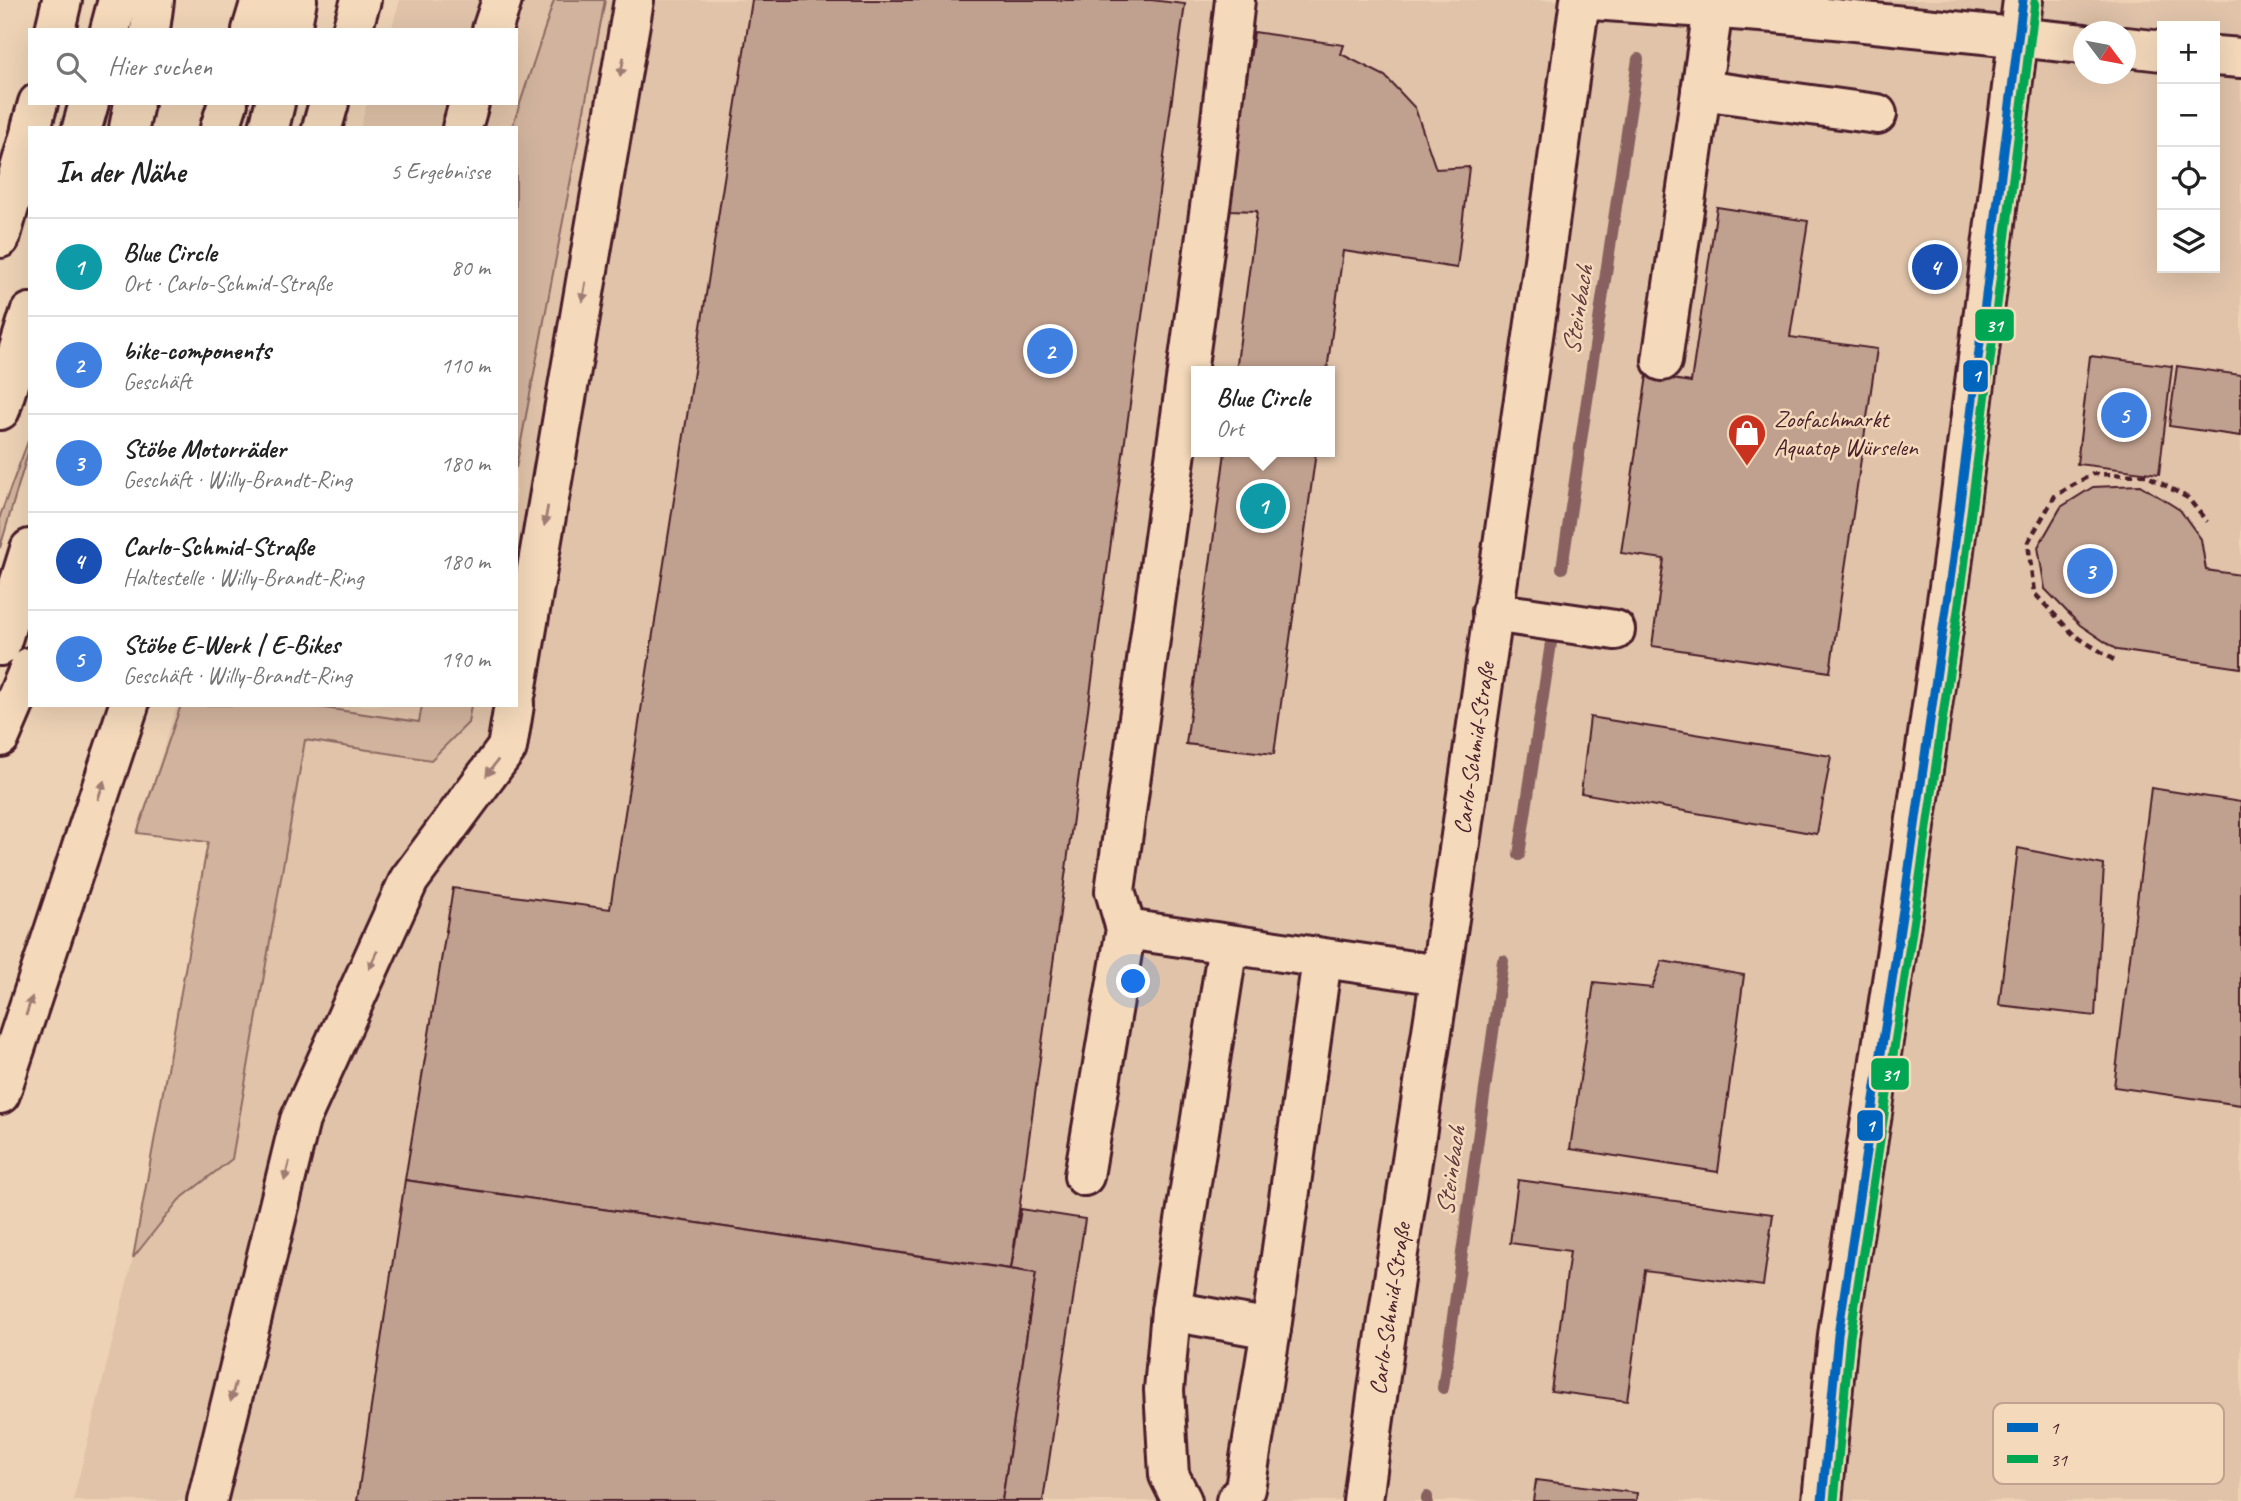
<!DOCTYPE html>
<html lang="de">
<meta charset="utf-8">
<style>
body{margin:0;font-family:Caveat,sans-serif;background:#f2f2f2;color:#222}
.controls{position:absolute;right:21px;top:21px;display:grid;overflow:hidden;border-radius:0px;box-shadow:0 7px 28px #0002}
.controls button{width:63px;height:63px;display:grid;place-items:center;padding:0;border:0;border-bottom:2px solid #e0e0e0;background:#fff;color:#222;font:35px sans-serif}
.compass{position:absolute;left:2073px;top:21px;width:63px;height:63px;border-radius:50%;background:#fff;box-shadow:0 7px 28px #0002;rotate:122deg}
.you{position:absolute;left:1134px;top:982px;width:24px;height:24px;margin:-18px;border:5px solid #fff;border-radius:50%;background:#1a73e8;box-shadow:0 0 0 10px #1a73e833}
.badge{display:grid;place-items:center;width:46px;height:46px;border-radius:50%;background:#7c3aed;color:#fff;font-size:23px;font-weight:700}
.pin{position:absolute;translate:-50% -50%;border:4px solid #fff;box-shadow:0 2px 7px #0006}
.popup{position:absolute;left:1191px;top:366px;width:144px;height:91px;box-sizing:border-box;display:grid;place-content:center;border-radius:0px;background:#fff;filter:drop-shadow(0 2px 5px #0005);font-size:23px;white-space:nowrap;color:#767676}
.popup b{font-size:26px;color:#222}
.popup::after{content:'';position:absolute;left:50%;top:100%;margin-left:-14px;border:14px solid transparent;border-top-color:#fff}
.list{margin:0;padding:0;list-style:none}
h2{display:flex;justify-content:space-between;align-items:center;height:91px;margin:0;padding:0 28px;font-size:30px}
h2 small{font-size:23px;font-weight:400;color:#767676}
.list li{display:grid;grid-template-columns:46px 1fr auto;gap:21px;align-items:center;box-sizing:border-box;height:98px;padding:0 28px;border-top:2px solid #e0e0e0}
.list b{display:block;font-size:26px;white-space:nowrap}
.list p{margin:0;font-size:23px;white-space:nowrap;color:#767676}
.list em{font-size:23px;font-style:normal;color:#767676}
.icon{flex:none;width:38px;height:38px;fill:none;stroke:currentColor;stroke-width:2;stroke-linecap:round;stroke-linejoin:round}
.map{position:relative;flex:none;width:2241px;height:1501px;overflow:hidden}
.search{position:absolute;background:#fff;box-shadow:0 7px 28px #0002;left:28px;top:28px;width:490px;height:77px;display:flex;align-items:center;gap:18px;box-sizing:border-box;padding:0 24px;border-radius:0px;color:#767676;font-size:26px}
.panel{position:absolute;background:#fff;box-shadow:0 7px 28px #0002;left:28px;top:126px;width:490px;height:581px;border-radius:0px}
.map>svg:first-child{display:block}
</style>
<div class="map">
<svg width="2241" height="1501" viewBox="0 0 2241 1501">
<rect width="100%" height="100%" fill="#edd2b5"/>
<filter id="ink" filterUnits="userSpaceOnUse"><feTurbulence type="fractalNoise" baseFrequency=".0143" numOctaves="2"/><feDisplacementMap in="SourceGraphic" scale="14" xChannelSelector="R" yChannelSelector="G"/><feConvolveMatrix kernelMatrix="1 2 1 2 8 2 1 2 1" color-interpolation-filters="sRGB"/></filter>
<g filter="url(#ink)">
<!-- built -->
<path fill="#e0c3a9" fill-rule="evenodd" d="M400,0H2241V1501H73L133,1258L208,842L137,833L177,705H516V128H360L367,103H516V30H391ZM2162,26H2215V268H2162ZM2084,32H2126V74H2084ZM1196,371H1330V452H1196Z"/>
<!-- green -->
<g fill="#d2b49e" stroke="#8e6a64" stroke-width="2">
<polygon points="554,0 605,0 516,468 516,128 512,128"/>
<polygon points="30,436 30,446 0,548 0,516"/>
<polygon points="181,705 304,705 419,722 422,705 471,705 468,723 431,760 305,740 232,1159 179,1200 133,1258 208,842 137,833"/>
</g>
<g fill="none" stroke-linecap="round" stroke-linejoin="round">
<!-- stream -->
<g stroke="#87615f" stroke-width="12">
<polyline points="1562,568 1638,59"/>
<polyline points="1519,855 1553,630"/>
<polyline points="1443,1388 1503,961"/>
<polyline points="1427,1501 1427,1497"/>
</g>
</g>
<!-- building -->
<g fill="#c0a08e" stroke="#4a1f2b" stroke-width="2">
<polygon points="752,0 1151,0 1185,4 1011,1269 405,1180 453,888 610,909"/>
<polygon points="1254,32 1344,45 1341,54 1385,76 1415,108 1436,169 1469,167 1457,268 1343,251 1327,371 1236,371 1257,211 1230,210 1232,177"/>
<polygon points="1717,207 1808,221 1790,337 1877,349 1830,672 1652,646 1664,559 1621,553 1647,375 1691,382"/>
<polygon points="2090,356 2172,366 2159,474 2077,464"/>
<polygon points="2177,366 2241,375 2241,436 2169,426"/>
<polygon points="1225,452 1316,452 1274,754 1186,744"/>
<polygon points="2140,485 2180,510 2201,539 2206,570 2241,575 2241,668 2117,650 2080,625 2045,589 2038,547 2061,507 2093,487"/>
<polygon points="1590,717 1831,756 1817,834 1581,793"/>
<polygon points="2151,788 2241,802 2241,1105 2114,1087"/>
<polygon points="2018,848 2104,865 2095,1016 1999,1005"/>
<polygon points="1662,961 1744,975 1718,1172 1570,1149 1594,982 1652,988"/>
<polygon points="405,1180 1036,1273 1002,1501 357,1501"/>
<polygon points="1518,1180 1773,1214 1763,1286 1645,1270 1627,1401 1551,1391 1570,1251 1510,1243"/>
<polygon points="1021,1209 1085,1219 1043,1501 1002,1501 1036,1273 1011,1269"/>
<polygon points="1536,1480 1637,1493 1636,1501 1533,1501"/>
</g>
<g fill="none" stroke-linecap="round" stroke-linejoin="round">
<!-- minor casing -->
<g stroke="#4a1f2b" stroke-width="44">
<g id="minor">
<polyline points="1593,0 1775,13 2084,44"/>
<polyline points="492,30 502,0"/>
<polyline points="2126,47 2162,51"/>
<polyline points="2215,56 2241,58"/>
<polyline points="1701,90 1877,114"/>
<polyline points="462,128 469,103"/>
<polyline points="1662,361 1713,9"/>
<polyline points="1492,612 1615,630"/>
<polyline points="516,692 634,0"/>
<polyline points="1126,929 1440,975"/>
<polyline points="1084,1176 1126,929 1115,891 1215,171 1235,0"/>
<polyline points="1171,1311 1271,1329"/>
<polyline points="207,1501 300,1120 409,880 507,748 514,705"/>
<polyline points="1182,1501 1169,1475 1164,1390 1171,1311 1228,945"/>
<polyline points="1236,1501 1245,1489 1271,1329 1322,959"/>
<path id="s1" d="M1363,1501C1388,1302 1422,1104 1451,905C1495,604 1539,302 1580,0"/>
<polyline points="1822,1501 1838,1335 1904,903 1952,566 2023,0"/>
</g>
</g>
<!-- highway casing -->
<g stroke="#4a1f2b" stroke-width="44">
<g id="highway">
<polyline points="55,30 62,0"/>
<polyline points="110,30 118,0"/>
<polyline points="150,30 154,0"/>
<polyline points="252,30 261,0"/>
<polyline points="291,30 297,0"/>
<polyline points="352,30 361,0"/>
<polyline points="31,128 38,103"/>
<polyline points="82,128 89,103"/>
<polyline points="129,128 134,103"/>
<polyline points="220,128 228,103"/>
<polyline points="269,128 275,103"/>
<polyline points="322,128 329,103"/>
<polyline points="0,238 30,134"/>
<polyline points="0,410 30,313"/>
<polyline points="0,646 30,549"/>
<polyline points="0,737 30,667"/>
<polyline points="0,1094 129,705"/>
</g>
</g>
<!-- path -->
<polyline stroke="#4a1f2b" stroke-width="4.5" stroke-dasharray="7 5" stroke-linecap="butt" points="2114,660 2074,635 2034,593 2028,542 2055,496 2092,474 2146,475 2188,498 2207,522"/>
<!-- minor -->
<use href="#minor" stroke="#f4d9bb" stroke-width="38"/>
<!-- highway -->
<use href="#highway" stroke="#f4d9bb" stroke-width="38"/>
<!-- bus-1 casing -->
<g stroke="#f4d9bb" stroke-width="14">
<polyline id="bus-1" points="1822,1501 1838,1335 1904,903 1952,566 2023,0"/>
</g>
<!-- bus-2 casing -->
<g stroke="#f4d9bb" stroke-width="14">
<polyline id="bus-2" points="1834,1501 1850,1337 1916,905 1964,568 2035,2"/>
</g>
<!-- bus-1 -->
<use href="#bus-1" stroke="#0065bd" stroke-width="9"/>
<!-- bus-2 -->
<use href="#bus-2" stroke="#00a651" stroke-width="9"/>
</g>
<!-- one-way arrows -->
<defs><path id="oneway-solid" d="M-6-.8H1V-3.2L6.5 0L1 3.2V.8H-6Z" transform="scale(1.75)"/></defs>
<g fill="#9f7c73">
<use href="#oneway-solid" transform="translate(622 67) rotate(100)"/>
<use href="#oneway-solid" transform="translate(584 292) rotate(100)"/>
<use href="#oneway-solid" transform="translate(546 516) rotate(100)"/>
<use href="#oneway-solid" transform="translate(492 768) rotate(126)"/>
<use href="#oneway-solid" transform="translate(101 790) rotate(-72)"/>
<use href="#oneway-solid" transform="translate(373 960) rotate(115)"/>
<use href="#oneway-solid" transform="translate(29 1006) rotate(-72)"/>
<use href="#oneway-solid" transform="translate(287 1171) rotate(104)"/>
<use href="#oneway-solid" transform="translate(233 1392) rotate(104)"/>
</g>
</g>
<!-- icons -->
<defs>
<g id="shop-pin" transform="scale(2.0125)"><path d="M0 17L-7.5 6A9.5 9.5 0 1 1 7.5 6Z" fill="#c8321e" stroke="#f4d9bb"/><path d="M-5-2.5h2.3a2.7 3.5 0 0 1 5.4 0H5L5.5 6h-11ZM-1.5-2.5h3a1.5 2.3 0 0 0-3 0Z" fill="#fff"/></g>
</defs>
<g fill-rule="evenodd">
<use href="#shop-pin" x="1747" y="433"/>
</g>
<g text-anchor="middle" stroke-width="5" stroke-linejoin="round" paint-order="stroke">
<!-- poi labels -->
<g font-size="24" fill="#4a1f2b" stroke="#f4d9bb" text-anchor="start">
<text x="1774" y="427">Zoofachmarkt<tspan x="1774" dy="28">Aquatop Würselen</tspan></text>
</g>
<!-- street labels -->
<g font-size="24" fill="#4a1f2b" stroke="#f4d9bb">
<text dy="8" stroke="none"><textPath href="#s1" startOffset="761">Carlo-Schmid-Straße</textPath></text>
<text dy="8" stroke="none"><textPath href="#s1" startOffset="194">Carlo-Schmid-Straße</textPath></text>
</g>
<!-- water labels -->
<g font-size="26" font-style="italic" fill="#633a40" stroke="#f4d9bb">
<text transform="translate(1577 310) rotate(-81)" y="9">Steinbach</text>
<text transform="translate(1450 1171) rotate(-82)" y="9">Steinbach</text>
</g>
</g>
<!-- legend -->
<rect x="1993" y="1403" width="231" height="81" rx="10" fill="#f4d9bb" stroke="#c1a190" stroke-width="2"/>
<rect x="2007" y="1423" width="31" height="9" fill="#0065bd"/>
<rect x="2007" y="1455" width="31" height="8" fill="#00a651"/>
<g font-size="19" fill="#4a1f2b">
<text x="2050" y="1434">1</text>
<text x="2050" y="1466">31</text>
</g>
<g stroke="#f4d9bb" stroke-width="2.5">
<rect x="1974" y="308" width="41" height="34" rx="7" fill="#00a651"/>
<rect x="1962" y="359" width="27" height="34" rx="7" fill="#0065bd"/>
<rect x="1870" y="1057" width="40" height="34" rx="7" fill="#00a651"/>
<rect x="1856" y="1109" width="28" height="33" rx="7" fill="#0065bd"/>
</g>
<g font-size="19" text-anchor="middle" font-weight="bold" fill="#fff">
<text x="1994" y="332">31</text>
<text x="1976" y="382">1</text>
<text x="1890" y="1081">31</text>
<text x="1870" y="1132">1</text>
</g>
</svg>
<div class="controls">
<button>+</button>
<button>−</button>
<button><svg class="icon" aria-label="locate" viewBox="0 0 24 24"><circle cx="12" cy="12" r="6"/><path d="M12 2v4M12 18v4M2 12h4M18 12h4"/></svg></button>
<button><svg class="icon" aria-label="layers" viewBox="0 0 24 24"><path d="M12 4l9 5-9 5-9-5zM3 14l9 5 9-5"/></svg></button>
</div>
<svg class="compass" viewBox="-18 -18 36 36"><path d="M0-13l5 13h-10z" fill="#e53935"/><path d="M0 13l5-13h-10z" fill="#767676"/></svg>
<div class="you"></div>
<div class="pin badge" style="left:1263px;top:506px;background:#0f9aa8">1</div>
<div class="popup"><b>Blue Circle</b>Ort</div>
<div class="pin badge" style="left:1050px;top:351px;background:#3f7fe0">2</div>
<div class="pin badge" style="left:2090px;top:571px;background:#3f7fe0">3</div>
<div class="pin badge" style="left:1935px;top:267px;background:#1a4fb4">4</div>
<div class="pin badge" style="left:2124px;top:415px;background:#3f7fe0">5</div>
<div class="search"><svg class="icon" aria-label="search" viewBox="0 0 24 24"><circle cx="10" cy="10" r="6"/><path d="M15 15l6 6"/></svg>Hier suchen</div>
<section class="panel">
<h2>In der Nähe<small>5 Ergebnisse</small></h2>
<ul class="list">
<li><span class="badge" style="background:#0f9aa8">1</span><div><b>Blue Circle</b><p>Ort · Carlo-Schmid-Straße</p></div><em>80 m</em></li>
<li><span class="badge" style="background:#3f7fe0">2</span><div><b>bike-components</b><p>Geschäft</p></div><em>110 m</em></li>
<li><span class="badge" style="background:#3f7fe0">3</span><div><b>Stöbe Motorräder</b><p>Geschäft · Willy-Brandt-Ring</p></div><em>180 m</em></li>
<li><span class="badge" style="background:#1a4fb4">4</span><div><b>Carlo-Schmid-Straße</b><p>Haltestelle · Willy-Brandt-Ring</p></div><em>180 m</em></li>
<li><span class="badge" style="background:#3f7fe0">5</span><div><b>Stöbe E-Werk | E-Bikes</b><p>Geschäft · Willy-Brandt-Ring</p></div><em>190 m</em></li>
</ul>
</section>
</div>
